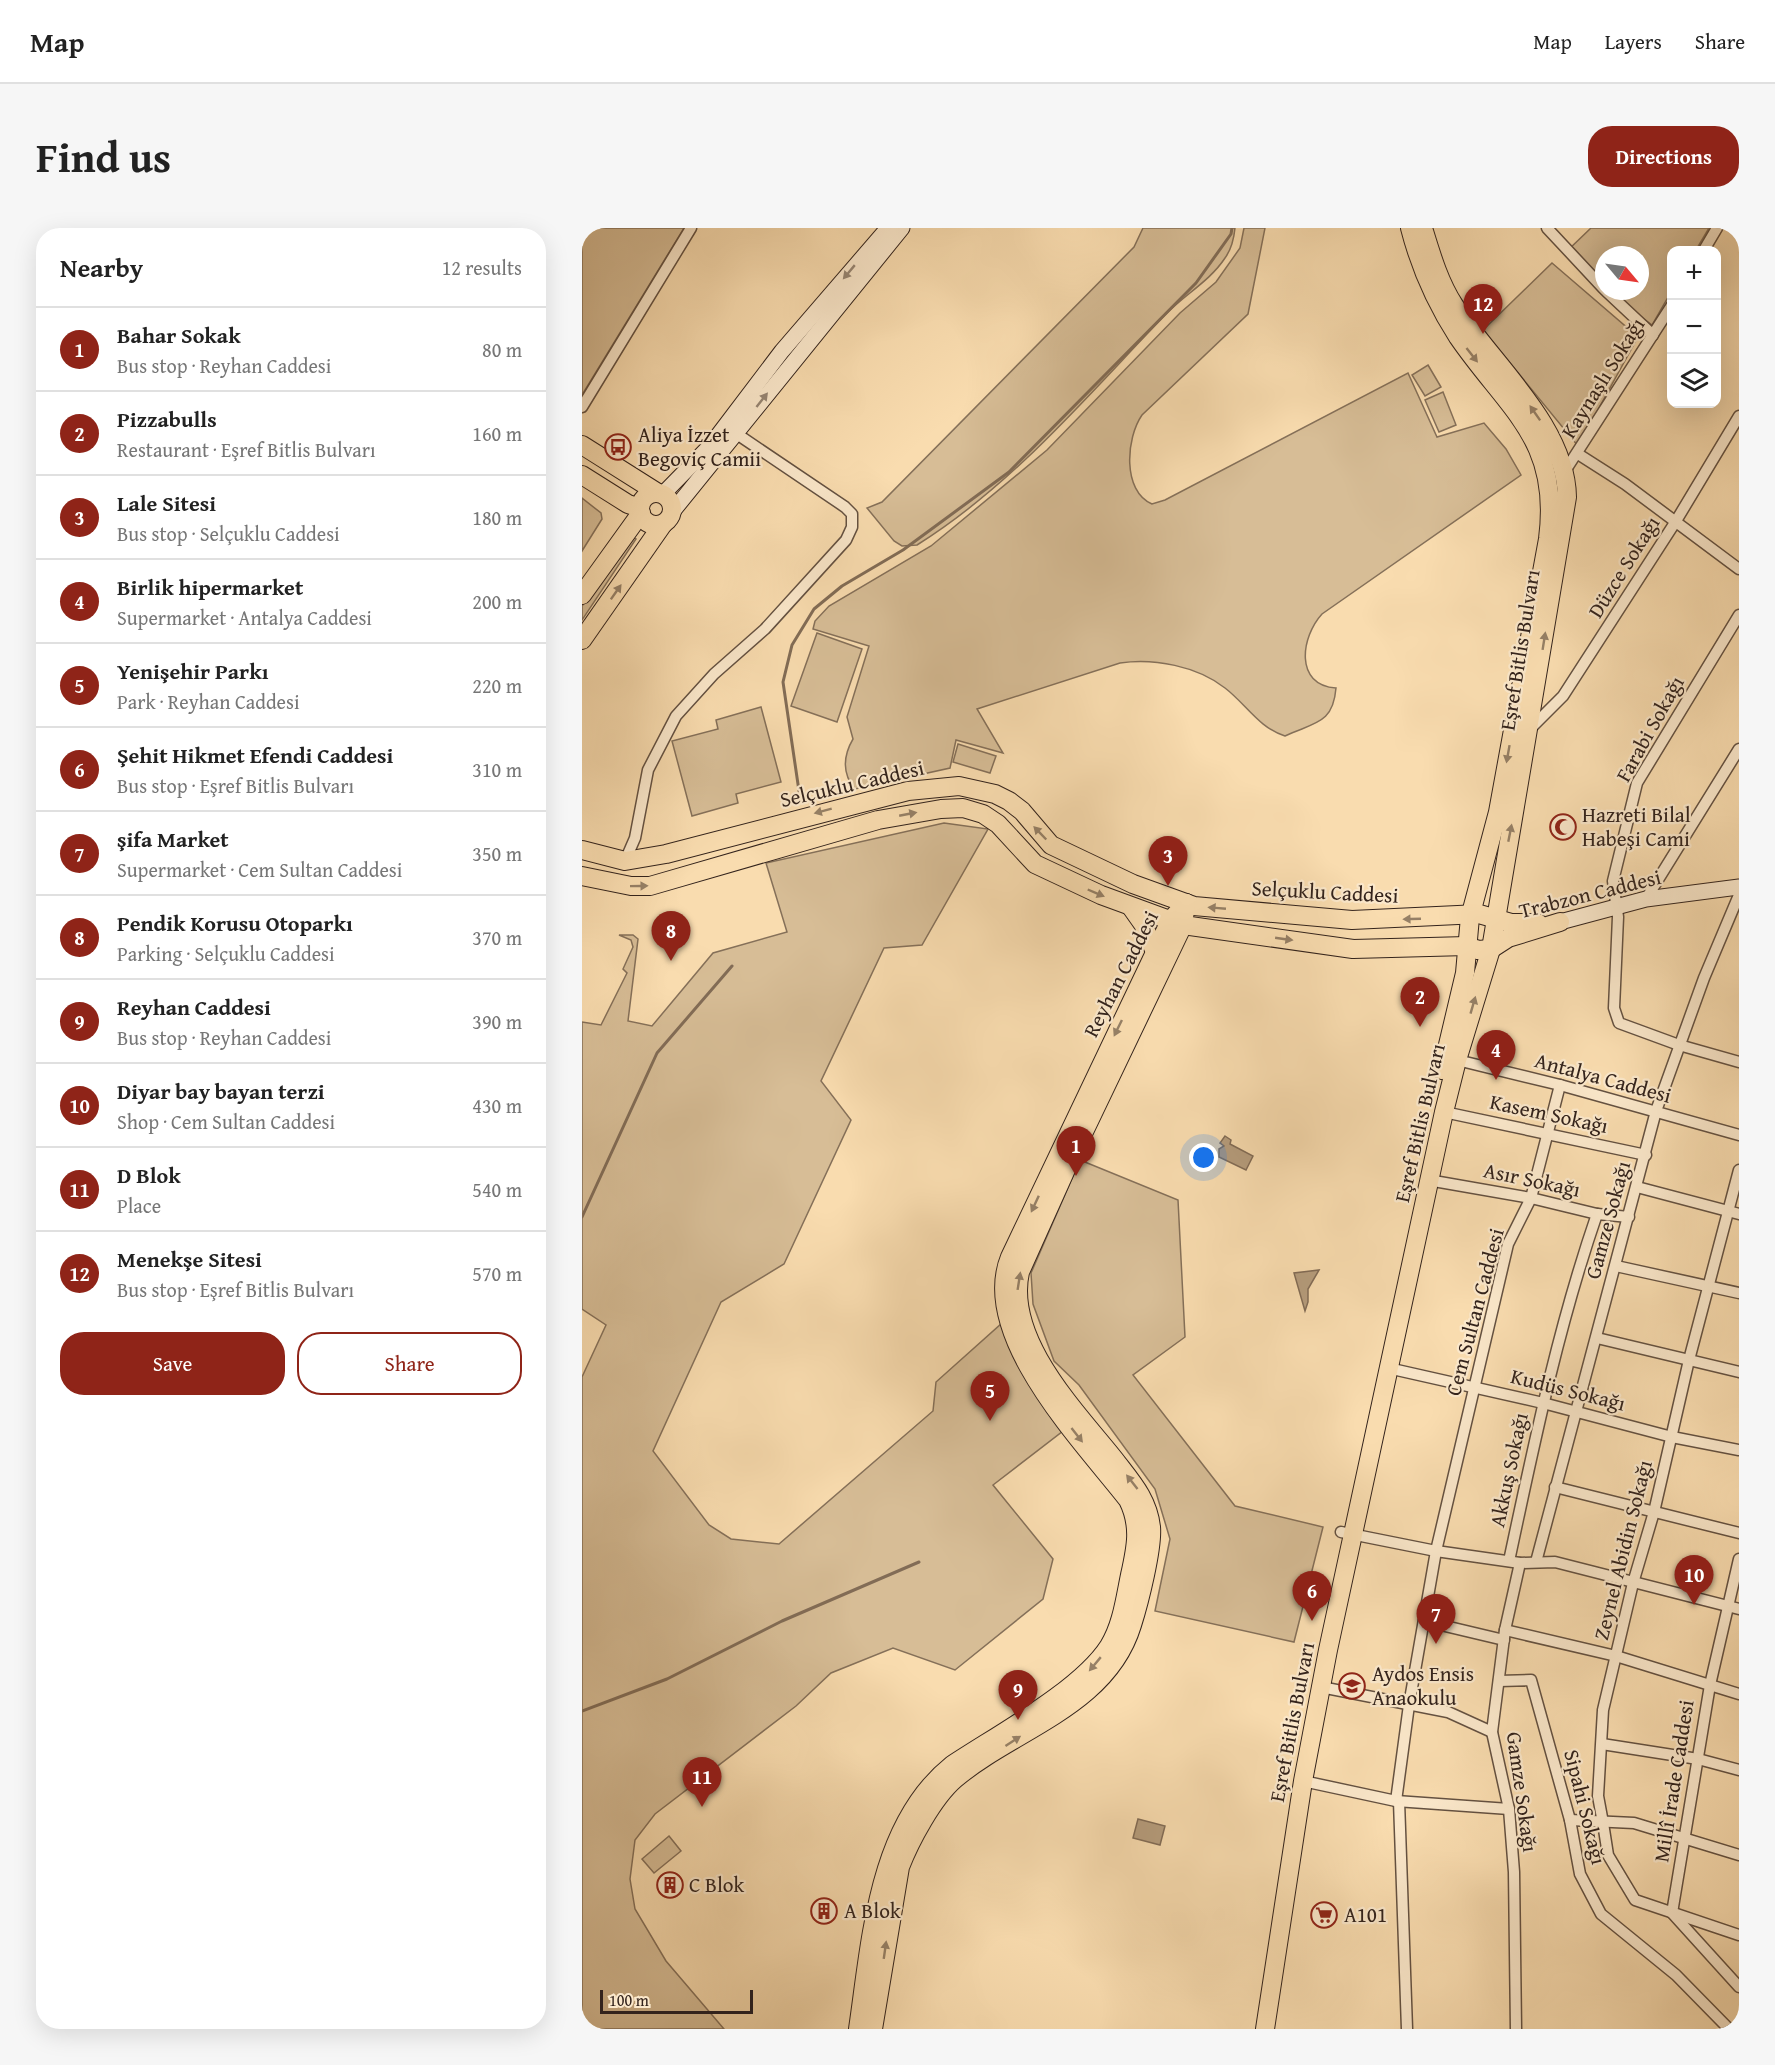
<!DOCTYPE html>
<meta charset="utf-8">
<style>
body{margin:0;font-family:"Gentium Book Plus",serif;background:#f6f6f6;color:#222}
.controls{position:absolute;right:18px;top:18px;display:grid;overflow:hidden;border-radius:12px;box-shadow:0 6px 24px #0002}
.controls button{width:54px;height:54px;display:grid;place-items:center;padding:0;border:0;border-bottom:2px solid #e0e0e0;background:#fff;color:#222;font:30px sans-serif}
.compass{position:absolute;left:1013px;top:18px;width:54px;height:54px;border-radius:50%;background:#fff;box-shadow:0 6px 24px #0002;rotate:119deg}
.scale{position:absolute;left:18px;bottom:15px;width:153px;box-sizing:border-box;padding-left:6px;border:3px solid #33231c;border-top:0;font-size:16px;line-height:21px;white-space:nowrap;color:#33231c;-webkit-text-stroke:4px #fbe8cb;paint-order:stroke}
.you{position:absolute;left:622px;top:930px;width:21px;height:21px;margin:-15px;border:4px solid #fff;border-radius:50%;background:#1a73e8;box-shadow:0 0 0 9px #1a73e833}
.badge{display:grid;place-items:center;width:39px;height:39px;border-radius:50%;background:#8f2418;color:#fff;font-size:20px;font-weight:700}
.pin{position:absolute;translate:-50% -50px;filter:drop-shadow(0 2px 3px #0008)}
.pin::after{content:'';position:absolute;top:32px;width:21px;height:18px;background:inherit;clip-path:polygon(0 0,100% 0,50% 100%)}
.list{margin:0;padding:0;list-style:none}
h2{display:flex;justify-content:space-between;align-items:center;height:78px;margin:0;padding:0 24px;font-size:26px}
h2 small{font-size:20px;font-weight:400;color:#767676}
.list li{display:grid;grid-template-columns:39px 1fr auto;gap:18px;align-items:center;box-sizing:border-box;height:84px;padding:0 24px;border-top:2px solid #e0e0e0}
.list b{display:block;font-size:22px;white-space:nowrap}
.list p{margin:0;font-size:20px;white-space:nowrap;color:#767676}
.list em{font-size:20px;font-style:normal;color:#767676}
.actions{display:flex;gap:12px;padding:18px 24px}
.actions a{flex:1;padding:14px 0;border:2px solid #8f2418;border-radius:24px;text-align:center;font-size:21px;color:#8f2418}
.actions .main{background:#8f2418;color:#fff}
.icon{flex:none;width:33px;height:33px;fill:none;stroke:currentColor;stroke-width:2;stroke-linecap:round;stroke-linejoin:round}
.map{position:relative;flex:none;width:1157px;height:1801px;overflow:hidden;border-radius:24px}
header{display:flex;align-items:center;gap:36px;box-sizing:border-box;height:84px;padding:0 30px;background:#fff;border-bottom:2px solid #e0e0e0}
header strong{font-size:28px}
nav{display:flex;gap:33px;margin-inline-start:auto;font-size:21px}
.intro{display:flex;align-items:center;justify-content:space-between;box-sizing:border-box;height:144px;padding:0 36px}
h1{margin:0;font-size:42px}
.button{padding:15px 27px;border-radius:24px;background:#8f2418;color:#fff;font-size:21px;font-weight:700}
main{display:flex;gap:36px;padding:0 36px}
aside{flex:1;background:#fff;border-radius:24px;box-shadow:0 6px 24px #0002}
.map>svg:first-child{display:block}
</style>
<header>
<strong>Map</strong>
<nav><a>Map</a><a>Layers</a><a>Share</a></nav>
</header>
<div class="intro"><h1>Find us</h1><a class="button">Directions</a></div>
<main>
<aside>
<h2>Nearby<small>12 results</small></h2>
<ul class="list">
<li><span class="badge">1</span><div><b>Bahar Sokak</b><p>Bus stop · Reyhan Caddesi</p></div><em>80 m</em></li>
<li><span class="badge">2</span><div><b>Pizzabulls</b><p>Restaurant · Eşref Bitlis Bulvarı</p></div><em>160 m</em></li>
<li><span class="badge">3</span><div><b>Lale Sitesi</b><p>Bus stop · Selçuklu Caddesi</p></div><em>180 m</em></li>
<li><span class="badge">4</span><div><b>Birlik hipermarket</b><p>Supermarket · Antalya Caddesi</p></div><em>200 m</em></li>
<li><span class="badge">5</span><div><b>Yenişehir Parkı</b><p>Park · Reyhan Caddesi</p></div><em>220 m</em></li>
<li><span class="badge">6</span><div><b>Şehit Hikmet Efendi Caddesi</b><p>Bus stop · Eşref Bitlis Bulvarı</p></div><em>310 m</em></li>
<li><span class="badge">7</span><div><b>şifa Market</b><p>Supermarket · Cem Sultan Caddesi</p></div><em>350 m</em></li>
<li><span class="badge">8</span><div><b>Pendik Korusu Otoparkı</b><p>Parking · Selçuklu Caddesi</p></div><em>370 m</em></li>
<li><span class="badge">9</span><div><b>Reyhan Caddesi</b><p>Bus stop · Reyhan Caddesi</p></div><em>390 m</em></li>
<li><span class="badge">10</span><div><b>Diyar bay bayan terzi</b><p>Shop · Cem Sultan Caddesi</p></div><em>430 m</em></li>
<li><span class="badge">11</span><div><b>D Blok</b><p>Place</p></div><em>540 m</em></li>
<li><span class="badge">12</span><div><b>Menekşe Sitesi</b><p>Bus stop · Eşref Bitlis Bulvarı</p></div><em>570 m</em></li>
</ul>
<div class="actions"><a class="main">Save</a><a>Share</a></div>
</aside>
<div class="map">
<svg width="1157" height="1801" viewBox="0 0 1157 1801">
<rect width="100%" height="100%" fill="#f9dcaf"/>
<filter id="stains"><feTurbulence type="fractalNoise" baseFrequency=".00333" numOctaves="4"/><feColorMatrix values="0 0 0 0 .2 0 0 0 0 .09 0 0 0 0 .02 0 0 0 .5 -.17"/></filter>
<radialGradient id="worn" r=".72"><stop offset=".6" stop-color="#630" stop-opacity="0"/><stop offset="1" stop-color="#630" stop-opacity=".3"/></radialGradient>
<!-- green -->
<g fill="#d7bd96" stroke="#857059" stroke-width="1.5">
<polygon points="0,0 102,0 0,167"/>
<path d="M561,0H653C652,10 649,22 643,30C628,53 602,67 583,87C506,167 431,257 335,317L320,318L312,313L285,280L300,274L552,19Z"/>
<path d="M662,0H683L666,86L560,187C544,210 540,263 570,276L583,272L826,145L855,209L902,195L924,221L939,247L740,386C719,409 712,457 754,460C751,496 733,494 703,508C677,500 664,476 643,460C615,438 572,430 538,435L395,481L421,525L374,512L368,540L273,561C260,546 261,528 271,511L265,489L287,418L231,401L233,393L247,378L349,318L465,222L598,85L634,54L658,20Z"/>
<polygon points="1009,0 1127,0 1114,22 1090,22 1089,64 1070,97 1025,63 1058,63 1058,27 1022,27 1022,60 984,24"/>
<polygon points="970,35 1056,109 996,218 901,102"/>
<polygon points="846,137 859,159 843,168 830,147"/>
<polygon points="861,164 874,197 857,204 843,172"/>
<polygon points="0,270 19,285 20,291 0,323"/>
<polygon points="48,307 54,311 0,392 0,378"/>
<polygon points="235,405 280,421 255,494 209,478"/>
<polygon points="179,479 199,554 154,566 156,575 110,588 90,513 136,501 134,492"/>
<polygon points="376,516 414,528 408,545 371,534"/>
<polygon points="362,595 406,601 340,717 302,720 239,853 269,892 202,1036 139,1074 71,1223 127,1297 149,1311 197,1316 351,1183 354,1154 419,1096 481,1203 411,1257 471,1331 461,1371 373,1442 311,1420 249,1445 214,1478 73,1586 53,1612 48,1651 53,1681 84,1733 142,1801 0,1801 0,1149 24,1097 0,1081 0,794 19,797 45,745 41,741 51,719 49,712 37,707 51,707 56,711 46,793 70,798 131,725 205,704 184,635"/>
<polygon points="498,932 596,972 603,1109 551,1147 653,1278 741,1299 712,1414 573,1383 588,1311 573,1261 497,1157 472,1133 451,1076 449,1045"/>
<polygon points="87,1608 99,1623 72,1645 60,1631"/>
</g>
<!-- water -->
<g fill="#b69d7d" stroke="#826c56" stroke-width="1.5">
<polygon points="643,908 649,912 648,916 671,928 664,942 637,929 637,921 642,918 638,915"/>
<polygon points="737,1042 726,1061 726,1074 723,1083 712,1045"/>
<polygon points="556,1591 583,1598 578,1617 551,1610"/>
</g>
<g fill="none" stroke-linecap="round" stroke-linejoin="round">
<!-- stream -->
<g stroke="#826c56" stroke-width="3">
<polyline points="217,563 201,454 210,417 232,381 260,358 321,322 427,244 614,55 649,6 650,0"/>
<polyline points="0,989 75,825 150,738"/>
<polyline points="0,1483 85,1451 200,1393 337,1334"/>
</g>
<!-- street casing -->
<g stroke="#645141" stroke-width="13">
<g id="street">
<polyline points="965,0 1022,61"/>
<polyline points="1122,22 1135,0"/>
<polyline points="1024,63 1071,107"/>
<polyline points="0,179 109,0"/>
<polyline points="996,226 1043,256 1157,341"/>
<polyline points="983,243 1090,77"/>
<polyline points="1157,387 1055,555 1031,653 1036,689 1032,780 1037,795 1097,817 1157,834"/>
<polyline points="946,503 981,468 1094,293 1157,188"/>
<polyline points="43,633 53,610 66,542 94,488 132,446 183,401 264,312 270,299 270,286 263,279 149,202"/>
<polyline points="1064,671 1157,521"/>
<polyline points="875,832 978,857 1157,907"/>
<polyline points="862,884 1064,927"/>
<polyline points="1157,942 1107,1132 1072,1284 1051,1355 1021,1482 1016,1568 1021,1595 1026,1627 1053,1672 1157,1707"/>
<polyline points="846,952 949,970 1015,986 1047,989"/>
<polyline points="1055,959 1157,986"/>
<polyline points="1034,1038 1157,1065"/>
<polyline points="1015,1110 1157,1144"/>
<polyline points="806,1140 961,1175 1090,1209 1157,1222"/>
<polyline points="973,1259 1157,1305"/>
<polyline points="759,1304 854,1323 938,1335 973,1334 1157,1381"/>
<polyline points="1157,1331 1128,1457 1090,1685 1157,1759"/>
<path d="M927,1333C952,1216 976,1099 1015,986"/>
<polyline points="954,1334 1074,883 1122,750 1157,667"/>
<polyline points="842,1393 922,1412"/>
<polyline points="923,1402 1034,1428 1157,1466"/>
<polyline points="917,1453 949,1452 988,1592 998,1646 1019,1686 1094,1747 1147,1801"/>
<polyline points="739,1459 866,1484 910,1504"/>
<polyline points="1020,1516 1116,1531 1157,1542"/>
<polyline points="721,1553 814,1573 927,1581"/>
<polyline points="814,1573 827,1477 854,1323 926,1016 949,970 978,857"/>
<polyline points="817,1573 825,1801"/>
<polyline points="988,1592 1052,1595 1157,1627"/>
<polyline points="934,1801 932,1644 927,1581 910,1504 923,1402 938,1335"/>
</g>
</g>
<!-- secondary casing -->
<g stroke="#33231c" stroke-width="17">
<g id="secondary">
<polyline points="81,266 128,218 200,123 306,0"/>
<polyline points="91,283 320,0"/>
<polyline points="978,694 1064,671 1157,659"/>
</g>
</g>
<!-- primary casing -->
<g stroke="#33231c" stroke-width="20">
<g id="primary">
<path d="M828,0C838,39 854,75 876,109C926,182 979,211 966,311L916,584L888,689L883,745L860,842"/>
<polyline points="0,217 76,265"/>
<polyline points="0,247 46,276 58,280"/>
<circle cx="74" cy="281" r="16"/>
<polyline points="0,367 59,285"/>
<polyline points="0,412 81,296"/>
<polyline points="0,622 43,633 84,626 326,563 377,558 413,566 427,573 440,583 469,617 551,656 612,678 770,692 897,686 929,695 956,695"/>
<polyline points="0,648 49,658 68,658 296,592 359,581 381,580 401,586 416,596 453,636 519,667 601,697 771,721 885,718 896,722 909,721 926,710 978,694"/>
<polyline points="549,679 561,696 573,724"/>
<path d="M276,1801C289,1713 295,1597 370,1537C415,1507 499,1462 527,1418C540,1397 543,1371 548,1347C554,1320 559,1298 546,1272C501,1214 396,1107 428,1029L588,693L604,675"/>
<path d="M291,1801L318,1639C328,1613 351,1570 373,1551C432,1501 525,1479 550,1397C557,1375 571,1320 569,1299C566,1271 549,1253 533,1232C494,1183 423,1112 438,1044L486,937L601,697L604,675"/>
<path d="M683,1801L721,1553L746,1422L862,884L875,832L909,721L985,269C984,197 909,135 872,77C857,54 849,26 841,0"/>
</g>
</g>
<!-- street -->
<use href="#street" stroke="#fbe8cb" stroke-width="10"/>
<!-- secondary -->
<use href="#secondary" stroke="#fbe8cb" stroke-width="15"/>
<!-- primary -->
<use href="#primary" stroke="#f9dcaf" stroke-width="18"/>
</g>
<!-- one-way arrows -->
<defs><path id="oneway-solid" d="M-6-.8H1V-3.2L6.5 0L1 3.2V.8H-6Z" transform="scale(1.5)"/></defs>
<g fill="#978674">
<use href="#oneway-solid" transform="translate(267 44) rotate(130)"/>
<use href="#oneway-solid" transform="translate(180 172) rotate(-52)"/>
</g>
<g fill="#968066">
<use href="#oneway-solid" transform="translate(890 127) rotate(52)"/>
<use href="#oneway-solid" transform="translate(953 185) rotate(-125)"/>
<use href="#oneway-solid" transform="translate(34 364) rotate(-55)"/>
<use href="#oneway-solid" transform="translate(962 413) rotate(-81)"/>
<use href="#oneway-solid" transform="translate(926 526) rotate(100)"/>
<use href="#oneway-solid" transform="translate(241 583) rotate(165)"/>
<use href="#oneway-solid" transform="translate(326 586) rotate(-11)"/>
<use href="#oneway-solid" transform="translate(458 605) rotate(-134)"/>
<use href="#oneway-solid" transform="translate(928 605) rotate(-79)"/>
<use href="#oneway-solid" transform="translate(57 658) rotate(-1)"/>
<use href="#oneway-solid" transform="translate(514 665) rotate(23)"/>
<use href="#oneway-solid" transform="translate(635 680) rotate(-175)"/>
<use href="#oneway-solid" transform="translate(830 691) rotate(178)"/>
<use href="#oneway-solid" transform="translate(702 711) rotate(8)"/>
<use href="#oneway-solid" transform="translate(891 777) rotate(-74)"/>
<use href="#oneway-solid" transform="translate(536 800) rotate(116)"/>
<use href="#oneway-solid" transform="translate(453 976) rotate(115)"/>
<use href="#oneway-solid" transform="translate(437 1053) rotate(-81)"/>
<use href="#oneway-solid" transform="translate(495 1207) rotate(52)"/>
<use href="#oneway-solid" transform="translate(550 1254) rotate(-128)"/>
<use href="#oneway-solid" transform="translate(513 1436) rotate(130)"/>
<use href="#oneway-solid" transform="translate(431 1513) rotate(-33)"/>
<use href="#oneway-solid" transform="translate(303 1722) rotate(-82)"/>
</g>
<!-- icons -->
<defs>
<g id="bus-ring" transform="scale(1.35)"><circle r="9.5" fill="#fbe8cb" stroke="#8f2418" stroke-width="1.5"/><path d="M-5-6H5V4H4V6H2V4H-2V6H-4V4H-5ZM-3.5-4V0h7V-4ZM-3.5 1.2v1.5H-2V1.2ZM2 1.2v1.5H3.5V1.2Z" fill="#8f2418"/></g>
<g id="mosque-ring" transform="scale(1.35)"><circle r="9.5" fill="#fbe8cb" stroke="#8f2418" stroke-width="1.5"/><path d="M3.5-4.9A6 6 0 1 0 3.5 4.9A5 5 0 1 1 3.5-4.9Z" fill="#8f2418"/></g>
<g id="school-ring" transform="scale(1.35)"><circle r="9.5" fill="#fbe8cb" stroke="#8f2418" stroke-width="1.5"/><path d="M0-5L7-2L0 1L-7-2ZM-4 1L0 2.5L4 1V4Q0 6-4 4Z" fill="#8f2418"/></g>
<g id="building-ring" transform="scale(1.35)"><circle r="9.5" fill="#fbe8cb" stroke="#8f2418" stroke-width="1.5"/><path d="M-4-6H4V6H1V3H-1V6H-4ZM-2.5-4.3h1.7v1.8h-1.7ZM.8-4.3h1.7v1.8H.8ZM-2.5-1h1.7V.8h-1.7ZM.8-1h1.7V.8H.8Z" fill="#8f2418"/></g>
<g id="supermarket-ring" transform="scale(1.35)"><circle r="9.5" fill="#fbe8cb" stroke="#8f2418" stroke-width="1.5"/><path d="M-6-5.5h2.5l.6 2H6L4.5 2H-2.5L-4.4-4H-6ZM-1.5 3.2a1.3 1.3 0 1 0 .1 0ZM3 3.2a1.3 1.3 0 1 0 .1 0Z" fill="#8f2418"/></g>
</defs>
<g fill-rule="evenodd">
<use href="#bus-ring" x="36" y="219"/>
<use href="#mosque-ring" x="981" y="599"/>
<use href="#school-ring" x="770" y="1458"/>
<use href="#building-ring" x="88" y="1657"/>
<use href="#building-ring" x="242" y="1683"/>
<use href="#supermarket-ring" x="742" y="1687"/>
</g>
<g text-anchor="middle" stroke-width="4.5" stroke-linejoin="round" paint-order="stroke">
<!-- street labels -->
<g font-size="21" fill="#33231c" stroke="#fbe8cb">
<text transform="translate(1021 150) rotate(-58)" y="7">Kaynaşlı Sokağı</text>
<text transform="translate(1042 339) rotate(-58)" y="7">Düzce Sokağı</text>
<text transform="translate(938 422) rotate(-81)" y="7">Eşref Bitlis Bulvarı</text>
<text transform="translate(1068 501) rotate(-61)" y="7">Farabi Sokağı</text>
<text transform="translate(270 556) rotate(-13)" y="7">Selçuklu Caddesi</text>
<text transform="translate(743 664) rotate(3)" y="7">Selçuklu Caddesi</text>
<text transform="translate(1008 666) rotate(-14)" y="7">Trabzon Caddesi</text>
<text transform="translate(539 746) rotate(-63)" y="7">Reyhan Caddesi</text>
<text transform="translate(1021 850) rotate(15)" y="7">Antalya Caddesi</text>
<text transform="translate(967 886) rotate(12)" y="7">Kasem Sokağı</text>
<text transform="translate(838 895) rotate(-77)" y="7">Eşref Bitlis Bulvarı</text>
<text transform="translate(950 952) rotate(12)" y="7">Asır Sokağı</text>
<text transform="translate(1026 992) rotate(-75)" y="7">Gamze Sokağı</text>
<text transform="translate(893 1084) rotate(-75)" y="7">Cem Sultan Caddesi</text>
<text transform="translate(986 1162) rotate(14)" y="7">Kudüs Sokağı</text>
<text transform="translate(927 1242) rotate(-78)" y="7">Akkuş Sokağı</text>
<text transform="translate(1041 1322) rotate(-76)" y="7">Zeynel Abidin Sokağı</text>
<text transform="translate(710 1494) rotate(-79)" y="7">Eşref Bitlis Bulvarı</text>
<text transform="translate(1092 1553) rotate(-81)" y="7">Millî İrade Caddesi</text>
<text transform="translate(940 1564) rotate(82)" y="7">Gamze Sokağı</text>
<text transform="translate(1003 1579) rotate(76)" y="7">Sipahi Sokağı</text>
</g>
<!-- poi labels -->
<g font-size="21" fill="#33231c" stroke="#fbe8cb" text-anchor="start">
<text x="56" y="214">Aliya İzzet<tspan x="56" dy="24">Begoviç Camii</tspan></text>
<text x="1000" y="594">Hazreti Bilal<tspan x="1000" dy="24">Habeşi Cami</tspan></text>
<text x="790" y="1453">Aydos Ensis<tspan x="790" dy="24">Anaokulu</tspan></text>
<text x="107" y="1664">C Blok</text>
<text x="262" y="1690">A Blok</text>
<text x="762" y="1694">A101</text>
</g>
</g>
<rect width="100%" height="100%" filter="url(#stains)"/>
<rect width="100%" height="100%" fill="url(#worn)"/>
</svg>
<div class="controls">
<button>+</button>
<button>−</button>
<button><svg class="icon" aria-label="layers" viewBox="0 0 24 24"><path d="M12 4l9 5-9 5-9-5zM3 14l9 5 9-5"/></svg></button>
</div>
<svg class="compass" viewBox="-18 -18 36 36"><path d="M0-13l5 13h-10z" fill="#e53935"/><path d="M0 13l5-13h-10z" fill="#767676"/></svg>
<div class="scale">100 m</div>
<div class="you"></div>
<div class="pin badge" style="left:494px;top:948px">1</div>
<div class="pin badge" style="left:838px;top:799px">2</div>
<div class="pin badge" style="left:586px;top:658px">3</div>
<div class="pin badge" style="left:914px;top:852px">4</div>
<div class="pin badge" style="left:408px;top:1193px">5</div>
<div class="pin badge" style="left:730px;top:1393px">6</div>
<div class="pin badge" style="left:854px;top:1416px">7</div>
<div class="pin badge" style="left:89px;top:733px">8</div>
<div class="pin badge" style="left:436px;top:1492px">9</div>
<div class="pin badge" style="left:1112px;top:1377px">10</div>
<div class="pin badge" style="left:120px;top:1579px">11</div>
<div class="pin badge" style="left:901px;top:106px">12</div>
</div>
</main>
